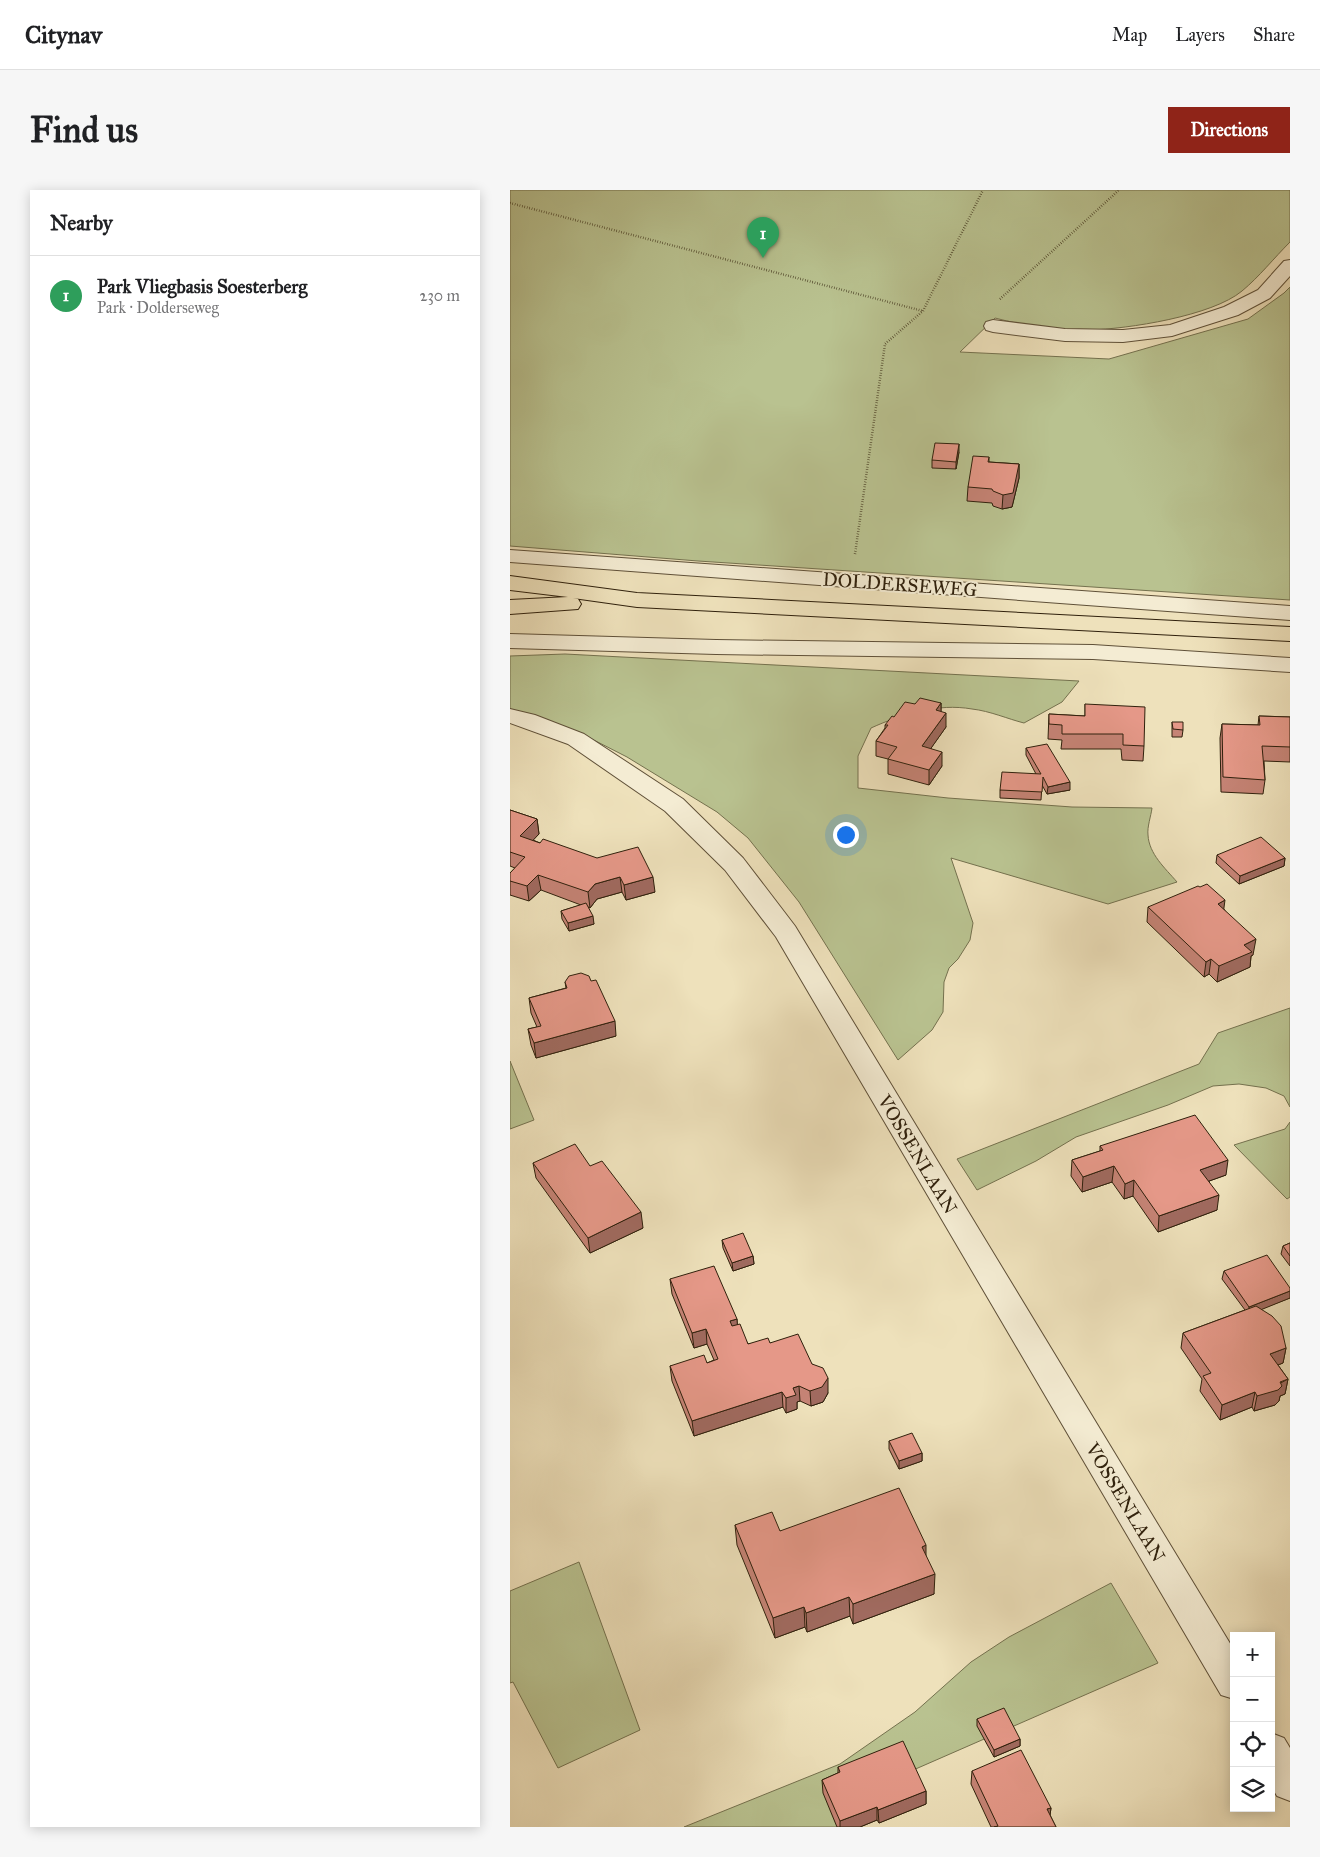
<!DOCTYPE html>
<meta charset="utf-8">
<style>
body{margin:0;font-family:"IM FELL Great Primer",serif;background:#f6f6f6;color:#202124}
.controls{position:absolute;right:15px;bottom:15px;display:grid;overflow:hidden;border-radius:0px;box-shadow:0 2px 12px #0003}
.controls button{width:45px;height:45px;display:grid;place-items:center;padding:0;border:0;border-bottom:1px solid #e0e0e0;background:#fff;color:#202124;font:25px sans-serif}
.you{position:absolute;left:335px;top:644px;width:18px;height:18px;margin:-12px;border:4px solid #fff;border-radius:50%;background:#1a73e8;box-shadow:0 0 0 8px #1a73e833}
.badge{display:grid;place-items:center;width:32px;height:32px;border-radius:50%;background:#8f2418;color:#fff;font-size:16px;font-weight:700}
.pin{position:absolute;translate:-50% -41px;filter:drop-shadow(0 1px 2px #0008)}
.pin::after{content:'';position:absolute;top:26px;width:18px;height:15px;background:inherit;clip-path:polygon(0 0,100% 0,50% 100%)}
.list{margin:0;padding:0;list-style:none}
h2{display:flex;justify-content:space-between;align-items:center;height:65px;margin:0;padding:0 20px;font-size:21px}
h2 small{font-size:16px;font-weight:400;color:#757577}
.list li{display:grid;grid-template-columns:32px 1fr auto;gap:15px;align-items:center;box-sizing:border-box;height:80px;padding:0 20px;border-top:1px solid #e0e0e0}
.list b{display:block;font-size:19px;white-space:nowrap}
.list p{margin:0;font-size:16px;white-space:nowrap;color:#757577}
.list em{font-size:16px;font-style:normal;color:#757577}
.icon{flex:none;width:28px;height:28px;fill:none;stroke:currentColor;stroke-width:2;stroke-linecap:round;stroke-linejoin:round}
.map{position:relative;flex:none;width:780px;height:1637px;overflow:hidden;border-radius:0px}
header{display:flex;align-items:center;gap:30px;box-sizing:border-box;height:70px;padding:0 25px;background:#fff;border-bottom:1px solid #e0e0e0}
header strong{font-size:24px}
nav{display:flex;gap:28px;margin-inline-start:auto;font-size:18px}
.intro{display:flex;align-items:center;justify-content:space-between;box-sizing:border-box;height:120px;padding:0 30px}
h1{margin:0;font-size:35px}
.button{padding:12px 22px;border-radius:0px;background:#8f2418;color:#fff;font-size:18px;font-weight:700}
main{display:flex;gap:30px;padding:0 30px}
aside{flex:1;background:#fff;border-radius:0px;box-shadow:0 2px 12px #0003}
.map>svg:first-child{display:block}
</style>
<header>
<strong>Citynav</strong>
<nav><a>Map</a><a>Layers</a><a>Share</a></nav>
</header>
<div class="intro"><h1>Find us</h1><a class="button">Directions</a></div>
<main>
<aside>
<h2>Nearby<small></small></h2>
<ul class="list">
<li><span class="badge" style="background:#2e9e5b">1</span><div><b>Park Vliegbasis Soesterberg</b><p>Park · Dolderseweg</p></div><em>230 m</em></li>
</ul>
</aside>
<div class="map">
<svg width="780" height="1637" viewBox="0 0 780 1637">
<rect width="100%" height="100%" fill="#eee1bb"/>
<filter id="stains"><feTurbulence type="fractalNoise" baseFrequency=".004" numOctaves="4"/><feColorMatrix values="0 0 0 0 .2 0 0 0 0 .09 0 0 0 0 .02 0 0 0 .5 -.17"/></filter>
<radialGradient id="worn" r=".72"><stop offset=".6" stop-color="#630" stop-opacity="0"/><stop offset="1" stop-color="#630" stop-opacity=".3"/></radialGradient>
<!-- green -->
<g fill="#b9c290" stroke="#74714e">
<path d="M0,0H780V52C764,68 749,87 732,101C702,126 618,139 579,140C548,141 515,136 485,128L450,162L599,169L738,129L774,103L780,97V410L188,371L0,356Z"/>
<path d="M55,464L569,491L552,512L514,533C498,529 480,521 462,519C428,513 392,524 361,538L348,566V598L438,608L562,617L642,618C641,626 637,637 638,645C639,664 655,678 667,692L598,714L441,668L463,733L460,750L448,769L439,778L434,792L433,822L422,840L388,870L289,712L238,648L207,622L117,567L72,544L0,520V466Z"/>
<polygon points="780,818 780,917 774,906 756,898 729,894 703,896 658,915 566,947 526,971 467,1000 447,969 689,874 708,843"/>
<polygon points="0,871 24,930 0,939"/>
<polygon points="780,932 780,1007 777,1009 724,955 775,939"/>
<polygon points="69,1372 130,1540 48,1578 3,1492 0,1493 0,1401"/>
<polygon points="601,1393 648,1473 353,1602 336,1637 174,1637 330,1574 405,1522 461,1472 499,1447"/>
</g>
<g fill="none" stroke-linecap="round" stroke-linejoin="round">
<!-- minor casing -->
<g stroke="#5f5038" stroke-width="2">
<g id="minor">
<polygon points="780,70 780,86 760,108 728,125 662,146 613,152 555,151 483,142 476,140 474,136 476,132 483,130 555,139 613,140 660,135 714,117 748,100 774,71"/>
<polygon points="0,360 780,416 780,430 0,372"/>
<polygon points="0,444 206,450 583,455 780,468 780,482 583,469 206,464 0,458"/>
<polygon points="0,519 25,525 74,544 173,609 233,668 285,736 724,1460 724,1509 711,1505 266,747 215,680 155,621 58,554 0,533"/>
<polygon points="761,1543 774,1548 780,1558 780,1611 767,1606 761,1596"/>
</g>
</g>
<!-- major casing -->
<g stroke="#2f200c" stroke-width="2">
<polygon id="major" points="0,386 127,403 780,437 780,451 127,417 63,408 68,409 71,414 68,419 0,424 0,410 58,407 0,400"/>
</g>
<!-- path -->
<g stroke="#2f200c" stroke-width="2.5" stroke-dasharray="0.5 2" stroke-linecap="butt">
<polyline points="0,13 413,121"/>
<polyline points="490,109 609,0"/>
<polyline points="345,364 375,154 413,121 473,0"/>
</g>
<!-- minor -->
<use href="#minor" fill="#f4ecd3" fill-rule="evenodd"/>
<!-- major -->
<use href="#major" fill="#eee1bb" fill-rule="evenodd"/>
</g>
<!-- wall -->
<g fill="#c58375" stroke="#2f200c">
<polygon points="449,262 446,279 422,278 422,270"/>
<polygon points="479,267 479,272 509,274 509,288 502,317 492,319 483,316 482,313 457,311 458,297"/>
<polygon points="431,513 431,521 436,537 421,558 432,576 419,595 378,584 378,569 366,566 366,551 375,538 375,535 405,514"/>
<polygon points="575,514 634,556 633,571 612,570 611,559 551,559 552,550 538,549 539,524 575,526"/>
<polygon points="749,526 780,527 780,572 754,571 755,590 753,604 711,602 710,548 712,534 748,535"/>
<polygon points="662,532 673,540 672,547 662,547"/>
<polygon points="516,558 560,600 537,604 532,595 531,610 490,608 490,600 526,584 516,565"/>
<polygon points="0,620 27,629 29,644 23,650 145,702 116,710 112,702 87,709 80,718 78,717 84,734 59,741 52,729 51,721 71,715 31,700 19,711 0,705 0,683 5,678 0,676"/>
<polygon points="707,665 775,668 774,676 729,694 706,673"/>
<polygon points="638,717 714,719 743,765 741,766 740,777 707,792 699,784 694,787 637,732"/>
<polygon points="55,792 106,846 26,868 21,855 18,839 27,837 21,823 19,808 56,798"/>
<polygon points="590,956 716,985 699,991 707,1020 648,1042 623,1006 614,1009 602,992 572,1002 561,986 562,970 590,961"/>
<polygon points="23,973 80,976 133,1038 80,1063 26,988"/>
<polygon points="212,1050 243,1066 244,1074 223,1081 213,1058"/>
<polygon points="780,1053 780,1076 771,1064 773,1056"/>
<polygon points="714,1081 780,1098 780,1108 751,1119 776,1158 773,1173 768,1175 778,1189 775,1204 770,1206 769,1211 765,1215 744,1221 742,1217 710,1230 690,1201 692,1189 671,1158 673,1143 735,1120 712,1089"/>
<polygon points="160,1089 227,1129 227,1135 238,1154 260,1153 302,1174 318,1203 313,1212 301,1216 290,1211 287,1212 287,1219 276,1223 273,1217 184,1246 162,1191 160,1176 197,1173 204,1170 197,1154 184,1158 162,1104"/>
<polygon points="379,1251 412,1263 412,1271 389,1279 379,1259"/>
<polygon points="225,1335 270,1341 416,1366 424,1404 343,1434 340,1426 297,1442 295,1437 265,1448 227,1355"/>
<polygon points="467,1529 510,1549 510,1556 484,1567 467,1536"/>
<polygon points="328,1577 416,1601 416,1614 369,1633 367,1630 350,1637 327,1637 313,1603 312,1590 328,1583"/>
<polygon points="462,1581 541,1618 540,1625 546,1637 481,1637 461,1594"/>
</g>
<!-- shaded-wall -->
<g fill="#a06a5f" stroke="#2f200c">
<polygon points="449,254 449,262 446,279 446,272"/>
<polygon points="509,274 509,288 502,317 492,319 493,305"/>
<polygon points="431,513 431,528 426,520"/>
<polygon points="436,523 436,537 412,571 412,556"/>
<polygon points="432,562 432,576 419,595 419,580"/>
<polygon points="560,592 560,600 537,604 538,597"/>
<polygon points="27,629 29,644 13,661 10,646"/>
<polygon points="775,668 774,676 729,694 730,686"/>
<polygon points="28,685 31,700 19,711 17,696"/>
<polygon points="110,687 112,702 87,709 80,718 78,702 85,694"/>
<polygon points="143,687 145,702 116,710 114,695"/>
<polygon points="715,710 713,725 708,714"/>
<polygon points="83,726 84,734 59,741 58,733"/>
<polygon points="746,749 743,765 741,766 740,777 707,792 709,776 734,755"/>
<polygon points="701,769 699,784 694,787 696,772"/>
<polygon points="105,831 106,846 26,868 24,853"/>
<polygon points="718,970 716,985 688,995 690,980"/>
<polygon points="604,976 602,992 572,1002 573,987"/>
<polygon points="624,990 623,1006 614,1009 615,994"/>
<polygon points="709,1005 707,1020 648,1042 649,1026"/>
<polygon points="131,1022 133,1038 80,1063 78,1048"/>
<polygon points="243,1066 244,1074 223,1081 222,1073"/>
<polygon points="780,1101 780,1108 738,1125 739,1117"/>
<polygon points="227,1129 228,1144 221,1146 220,1131"/>
<polygon points="196,1139 197,1154 184,1158 182,1143"/>
<polygon points="776,1158 773,1173 757,1179 760,1164"/>
<polygon points="318,1188 318,1203 313,1212 301,1216 300,1201"/>
<polygon points="778,1189 775,1204 770,1206 769,1211 765,1215 744,1221 747,1206"/>
<polygon points="289,1196 290,1211 287,1212 287,1219 276,1223 276,1208 283,1198"/>
<polygon points="272,1202 273,1217 184,1246 182,1231"/>
<polygon points="745,1202 742,1217 710,1230 712,1215"/>
<polygon points="412,1263 412,1271 389,1279 389,1271"/>
<polygon points="416,1355 416,1375 412,1357"/>
<polygon points="425,1384 424,1404 343,1434 343,1414"/>
<polygon points="339,1407 340,1426 297,1442 296,1423"/>
<polygon points="294,1417 295,1437 265,1448 263,1428"/>
<polygon points="510,1549 510,1556 484,1567 484,1560"/>
<polygon points="416,1601 416,1614 369,1633 368,1620"/>
<polygon points="367,1617 367,1630 350,1637 330,1637 330,1631"/>
<polygon points="541,1618 539,1632 537,1619"/>
</g>
<!-- building -->
<g fill="#e59888" stroke="#2f200c">
<polygon points="425,253 449,254 446,272 422,270"/>
<polygon points="463,266 479,267 478,272 509,274 503,303 493,305 483,301 482,299 458,297"/>
<polygon points="410,508 431,513 426,520 436,523 412,556 432,562 419,580 378,569 387,557 366,551 378,535 375,535 382,526 384,527 395,512 405,514"/>
<polygon points="575,514 635,517 634,556 613,555 613,544 552,544 552,535 539,534 539,524 575,526"/>
<polygon points="749,526 780,527 780,557 752,556 755,590 713,587 712,534 750,535"/>
<polygon points="662,532 673,532 673,540 663,539"/>
<polygon points="537,554 560,592 538,597 533,587 532,602 490,600 492,582 531,584 516,558"/>
<polygon points="0,620 27,629 10,646 30,653 33,649 87,668 128,657 143,687 114,695 110,687 85,694 78,702 28,685 17,696 0,691 0,683 15,667 0,662"/>
<polygon points="751,647 775,668 730,686 707,665"/>
<polygon points="697,694 715,710 708,714 746,749 734,755 742,762 709,776 701,769 696,772 638,717 688,696 690,697"/>
<polygon points="76,713 83,726 58,733 51,721"/>
<polygon points="71,783 79,786 81,791 86,790 105,831 24,853 18,839 31,836 19,808 57,798 55,792 59,786"/>
<polygon points="685,925 718,970 690,980 709,1005 649,1026 624,990 615,994 604,976 573,987 562,970 593,960 590,956"/>
<polygon points="65,954 80,976 92,971 131,1022 78,1048 23,973"/>
<polygon points="233,1043 243,1066 222,1073 212,1050"/>
<polygon points="780,1053 780,1066 773,1056"/>
<polygon points="757,1065 780,1098 780,1101 739,1117 714,1081"/>
<polygon points="204,1076 227,1129 220,1131 222,1136 230,1134 238,1154 258,1148 260,1153 288,1144 302,1174 313,1178 318,1188 312,1197 300,1201 289,1196 283,1198 286,1205 276,1208 272,1202 182,1231 160,1176 194,1165 197,1173 208,1169 196,1139 182,1143 160,1089"/>
<polygon points="746,1116 762,1126 771,1136 776,1158 760,1164 778,1189 770,1192 772,1196 768,1200 747,1206 745,1202 712,1215 693,1186 701,1183 673,1143"/>
<polygon points="402,1243 412,1263 389,1271 379,1251"/>
<polygon points="389,1298 416,1355 412,1357 425,1384 343,1414 339,1407 296,1423 294,1417 263,1428 225,1335 262,1322 270,1341"/>
<polygon points="494,1518 510,1549 484,1560 467,1529"/>
<polygon points="393,1551 416,1601 368,1620 367,1617 330,1631 312,1590 330,1582 328,1577"/>
<polygon points="511,1560 541,1618 537,1619 546,1637 484,1637 488,1636 462,1581"/>
</g>
<g text-anchor="middle" stroke-width="4" stroke-linejoin="round" paint-order="stroke">
<!-- street labels -->
<g font-size="19" fill="#2f200c" stroke="#f4ecd3">
<text transform="translate(390 394) rotate(4)" y="7">DOLDERSEWEG</text>
<text transform="translate(408 964) rotate(59)" y="7">VOSSENLAAN</text>
<text transform="translate(616 1312) rotate(59)" y="7">VOSSENLAAN</text>
</g>
</g>
<rect width="100%" height="100%" filter="url(#stains)"/>
<rect width="100%" height="100%" fill="url(#worn)"/>
</svg>
<div class="controls">
<button>+</button>
<button>−</button>
<button><svg class="icon" aria-label="locate" viewBox="0 0 24 24"><circle cx="12" cy="12" r="6"/><path d="M12 2v4M12 18v4M2 12h4M18 12h4"/></svg></button>
<button><svg class="icon" aria-label="layers" viewBox="0 0 24 24"><path d="M12 4l9 5-9 5-9-5zM3 14l9 5 9-5"/></svg></button>
</div>
<div class="you"></div>
<div class="pin badge" style="left:253px;top:68px;background:#2e9e5b">1</div>
</div>
</main>
